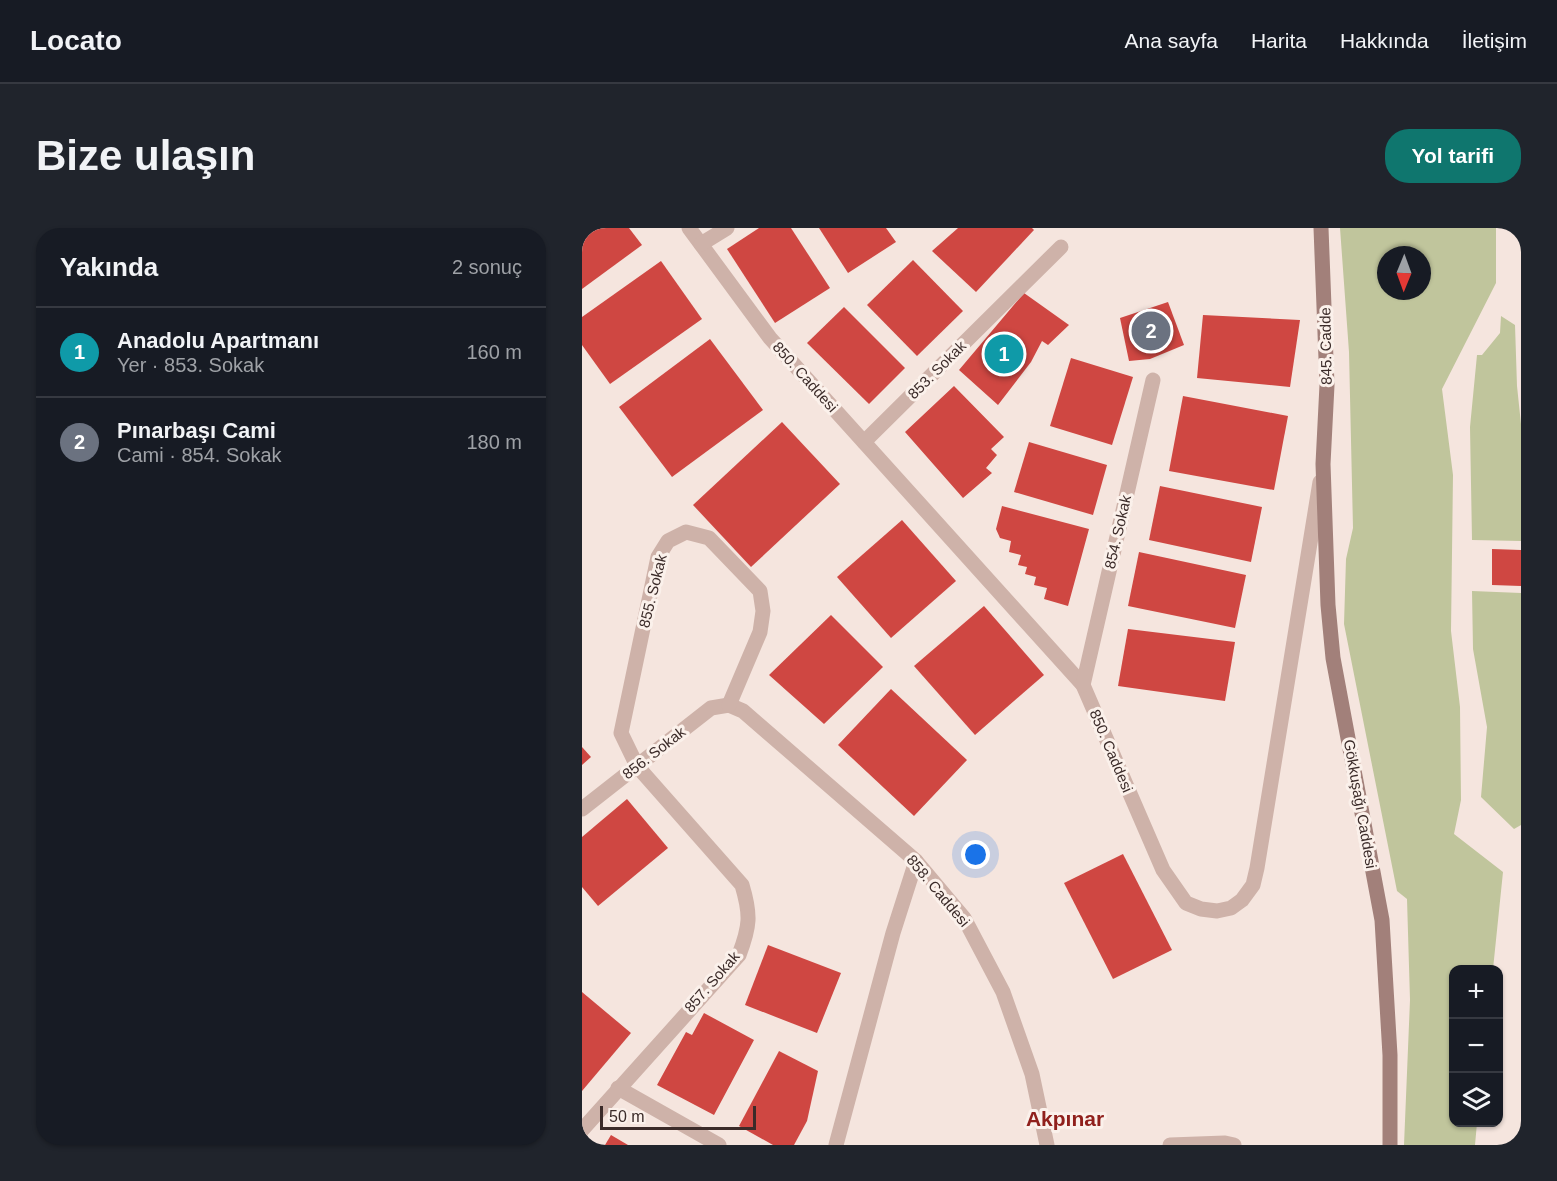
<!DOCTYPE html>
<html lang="tr">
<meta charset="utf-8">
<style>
body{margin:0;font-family:Arial,sans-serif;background:#20242c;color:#f1f3f6}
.controls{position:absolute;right:18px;bottom:18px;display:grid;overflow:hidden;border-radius:12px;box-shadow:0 2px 4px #0004}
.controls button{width:54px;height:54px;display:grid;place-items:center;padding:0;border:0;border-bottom:2px solid #363941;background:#171b24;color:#f1f3f6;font:30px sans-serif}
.compass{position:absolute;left:795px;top:18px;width:54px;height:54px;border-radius:50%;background:#171b24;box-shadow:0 2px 4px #0004;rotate:181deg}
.scale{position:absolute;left:18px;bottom:15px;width:156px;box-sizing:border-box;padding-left:6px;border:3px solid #3b2b29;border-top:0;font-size:16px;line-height:21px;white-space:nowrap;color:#3b2b29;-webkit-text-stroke:4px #fbf1eb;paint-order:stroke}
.you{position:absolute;left:394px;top:627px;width:21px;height:21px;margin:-15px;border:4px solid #fff;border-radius:50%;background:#1a73e8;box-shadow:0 0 0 9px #1a73e833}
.badge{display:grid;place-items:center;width:39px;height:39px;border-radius:50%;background:#0f766e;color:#fff;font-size:20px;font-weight:700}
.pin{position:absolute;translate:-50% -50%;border:3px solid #fff;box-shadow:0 2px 6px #0006}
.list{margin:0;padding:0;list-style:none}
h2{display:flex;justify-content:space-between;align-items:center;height:78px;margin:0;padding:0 24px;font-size:26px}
h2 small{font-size:20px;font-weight:400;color:#9ea1a6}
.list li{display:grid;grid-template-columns:39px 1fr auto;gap:18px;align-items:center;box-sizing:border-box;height:90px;padding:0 24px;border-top:2px solid #363941}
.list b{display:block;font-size:22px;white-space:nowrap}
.list p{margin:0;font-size:20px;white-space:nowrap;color:#9ea1a6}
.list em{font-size:20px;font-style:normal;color:#9ea1a6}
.icon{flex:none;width:33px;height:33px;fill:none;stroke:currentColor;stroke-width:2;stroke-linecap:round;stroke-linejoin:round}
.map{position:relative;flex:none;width:939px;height:917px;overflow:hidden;border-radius:24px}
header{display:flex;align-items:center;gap:36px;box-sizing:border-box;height:84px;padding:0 30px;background:#171b24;border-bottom:2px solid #363941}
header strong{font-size:28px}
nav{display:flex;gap:33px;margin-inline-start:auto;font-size:21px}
.intro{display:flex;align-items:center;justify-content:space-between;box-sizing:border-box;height:144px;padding:0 36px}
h1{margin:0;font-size:42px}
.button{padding:15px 27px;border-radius:24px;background:#0f766e;color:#fff;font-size:21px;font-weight:700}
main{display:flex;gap:36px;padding:0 36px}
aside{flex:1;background:#171b24;border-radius:24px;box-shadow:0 2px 4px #0004}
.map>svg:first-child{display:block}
</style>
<header>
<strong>Locato</strong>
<nav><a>Ana sayfa</a><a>Harita</a><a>Hakkında</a><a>İletişim</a></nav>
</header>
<div class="intro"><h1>Bize ulaşın</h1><a class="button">Yol tarifi</a></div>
<main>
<aside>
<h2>Yakında<small>2 sonuç</small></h2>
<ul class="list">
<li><span class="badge" style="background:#0f9aa8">1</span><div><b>Anadolu Apartmanı</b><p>Yer · 853. Sokak</p></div><em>160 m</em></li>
<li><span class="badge" style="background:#6b7280">2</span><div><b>Pınarbaşı Cami</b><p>Cami · 854. Sokak</p></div><em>180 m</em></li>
</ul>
</aside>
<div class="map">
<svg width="939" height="917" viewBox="0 0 939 917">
<rect width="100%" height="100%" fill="#f5e5de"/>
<!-- green -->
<g fill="#c0c59c" fill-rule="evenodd">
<path d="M758,0H914V55L860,161L871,247L869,403L878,479L879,572L872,606L921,644L911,741L872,742V894L895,895L893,917H822L828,772L825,671L815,663L762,396L764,331L771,300L767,124ZM804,27H840V63H804Z"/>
<polygon points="919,88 933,97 935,158 939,196 939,313 890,312 888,199 895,127 900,127 918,105"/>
<polygon points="890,363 939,365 939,597 932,601 899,569 905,499 891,421"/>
</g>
<!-- building -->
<g fill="#cf4742">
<polygon points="0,0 47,0 60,17 0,61"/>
<polygon points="177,0 209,0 248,60 193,95 145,21"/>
<polygon points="237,0 304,0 314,14 266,45"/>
<polygon points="376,0 450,0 452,2 394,64 350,23"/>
<polygon points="331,32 381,83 335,128 285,77"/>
<polygon points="79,33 120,91 28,156 0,117 0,89"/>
<polygon points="442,65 487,97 466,117 460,113 449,134 416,177 377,142"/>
<polygon points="586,74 602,117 568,131 547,133 538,90"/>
<polygon points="262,79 323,140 287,176 225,115"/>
<polygon points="621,87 718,92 708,159 615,150"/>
<polygon points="128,111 181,182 90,249 37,179"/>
<polygon points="489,130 551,149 530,217 468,198"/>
<polygon points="372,158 422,209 409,221 415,227 404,240 410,245 381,270 323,204"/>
<polygon points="601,168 706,188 692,262 587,243"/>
<polygon points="200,194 258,256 169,339 111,277"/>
<polygon points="447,214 525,237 511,287 432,264"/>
<polygon points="578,258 680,279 669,334 567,312"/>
<polygon points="420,278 507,301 486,378 462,371 465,360 452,357 454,349 443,346 445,339 436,337 439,327 427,324 429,313 418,310 414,301"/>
<polygon points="320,292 374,353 309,410 255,349"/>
<polygon points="910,321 939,322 939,358 910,357"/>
<polygon points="557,324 664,347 653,400 546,378"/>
<polygon points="402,378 462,447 393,507 332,438"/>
<polygon points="249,387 301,439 242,496 187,447"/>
<polygon points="546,401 653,414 643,473 536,458"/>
<polygon points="309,461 385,532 332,588 256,517"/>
<polygon points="0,519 9,529 0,537"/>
<polygon points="45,571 86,620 16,678 0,659 0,609"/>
<polygon points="541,626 590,722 531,751 482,655"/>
<polygon points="186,717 259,745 235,805 163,777"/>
<polygon points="0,764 49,805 0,863"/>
<polygon points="122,785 172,812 132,887 75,857 104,804 110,807"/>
<polygon points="197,823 236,843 225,893 212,917 191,917 157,898"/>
<polygon points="29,907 46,917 23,917"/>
</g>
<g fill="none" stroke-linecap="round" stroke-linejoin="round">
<!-- street -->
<g stroke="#ceb2a9" stroke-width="15">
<polyline points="107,0 188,110 501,457 581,642 604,675 619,681 635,683 649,680 660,672 671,657 675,640 738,254"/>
<polyline points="119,16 145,0"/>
<polyline points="282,214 479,19"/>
<polyline points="501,457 571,152"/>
<polyline points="147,477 161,483 334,633 382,690 421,764 450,846 465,917"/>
<polyline points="0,581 129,480 147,477"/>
<polyline points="36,860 137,917"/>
<path d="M0,902L157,727C168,698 169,687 160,657L55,538L39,505L76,329L86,313L104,304L127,310L178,363L181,383L178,404L147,477"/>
<polyline points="254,917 311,705 334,633"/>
<polyline points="588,917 643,915 652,917"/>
</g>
<!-- secondary -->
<polyline stroke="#a2807a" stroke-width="15" points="739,0 745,157 741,236 746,377 751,430 800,692 808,827 808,917"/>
</g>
<g text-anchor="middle" stroke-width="6" stroke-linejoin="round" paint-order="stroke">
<!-- street labels -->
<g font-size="15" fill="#3b2b29" stroke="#fbf1eb">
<text transform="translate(744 118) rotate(-91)" y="5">845. Cadde</text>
<text transform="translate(355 142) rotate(-45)" y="5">853. Sokak</text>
<text transform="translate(223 149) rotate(48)" y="5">850. Caddesi</text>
<text transform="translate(536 304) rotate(-77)" y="5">854. Sokak</text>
<text transform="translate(71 363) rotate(-76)" y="5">855. Sokak</text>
<text transform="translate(529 523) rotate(67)" y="5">850. Caddesi</text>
<text transform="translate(72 525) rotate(-38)" y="5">856. Sokak</text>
<text transform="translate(778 576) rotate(80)" y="5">Gökkuşağı Caddesi</text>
<text transform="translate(356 663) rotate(50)" y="5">858. Caddesi</text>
<text transform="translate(130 754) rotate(-49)" y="5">857. Sokak</text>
</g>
<!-- district labels -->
<g font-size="21" font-weight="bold" fill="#90201c" stroke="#fbf1eb">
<text x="483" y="898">Akpınar</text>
</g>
</g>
</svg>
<div class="controls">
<button>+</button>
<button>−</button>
<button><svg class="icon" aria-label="layers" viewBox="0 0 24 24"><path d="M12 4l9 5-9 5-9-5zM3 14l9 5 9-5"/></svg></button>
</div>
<svg class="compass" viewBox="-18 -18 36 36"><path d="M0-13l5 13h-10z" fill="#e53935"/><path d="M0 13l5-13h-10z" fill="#9ea1a6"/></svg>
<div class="scale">50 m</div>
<div class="you"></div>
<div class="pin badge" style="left:422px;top:126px;background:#0f9aa8">1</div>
<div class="pin badge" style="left:569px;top:103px;background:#6b7280">2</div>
</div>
</main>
